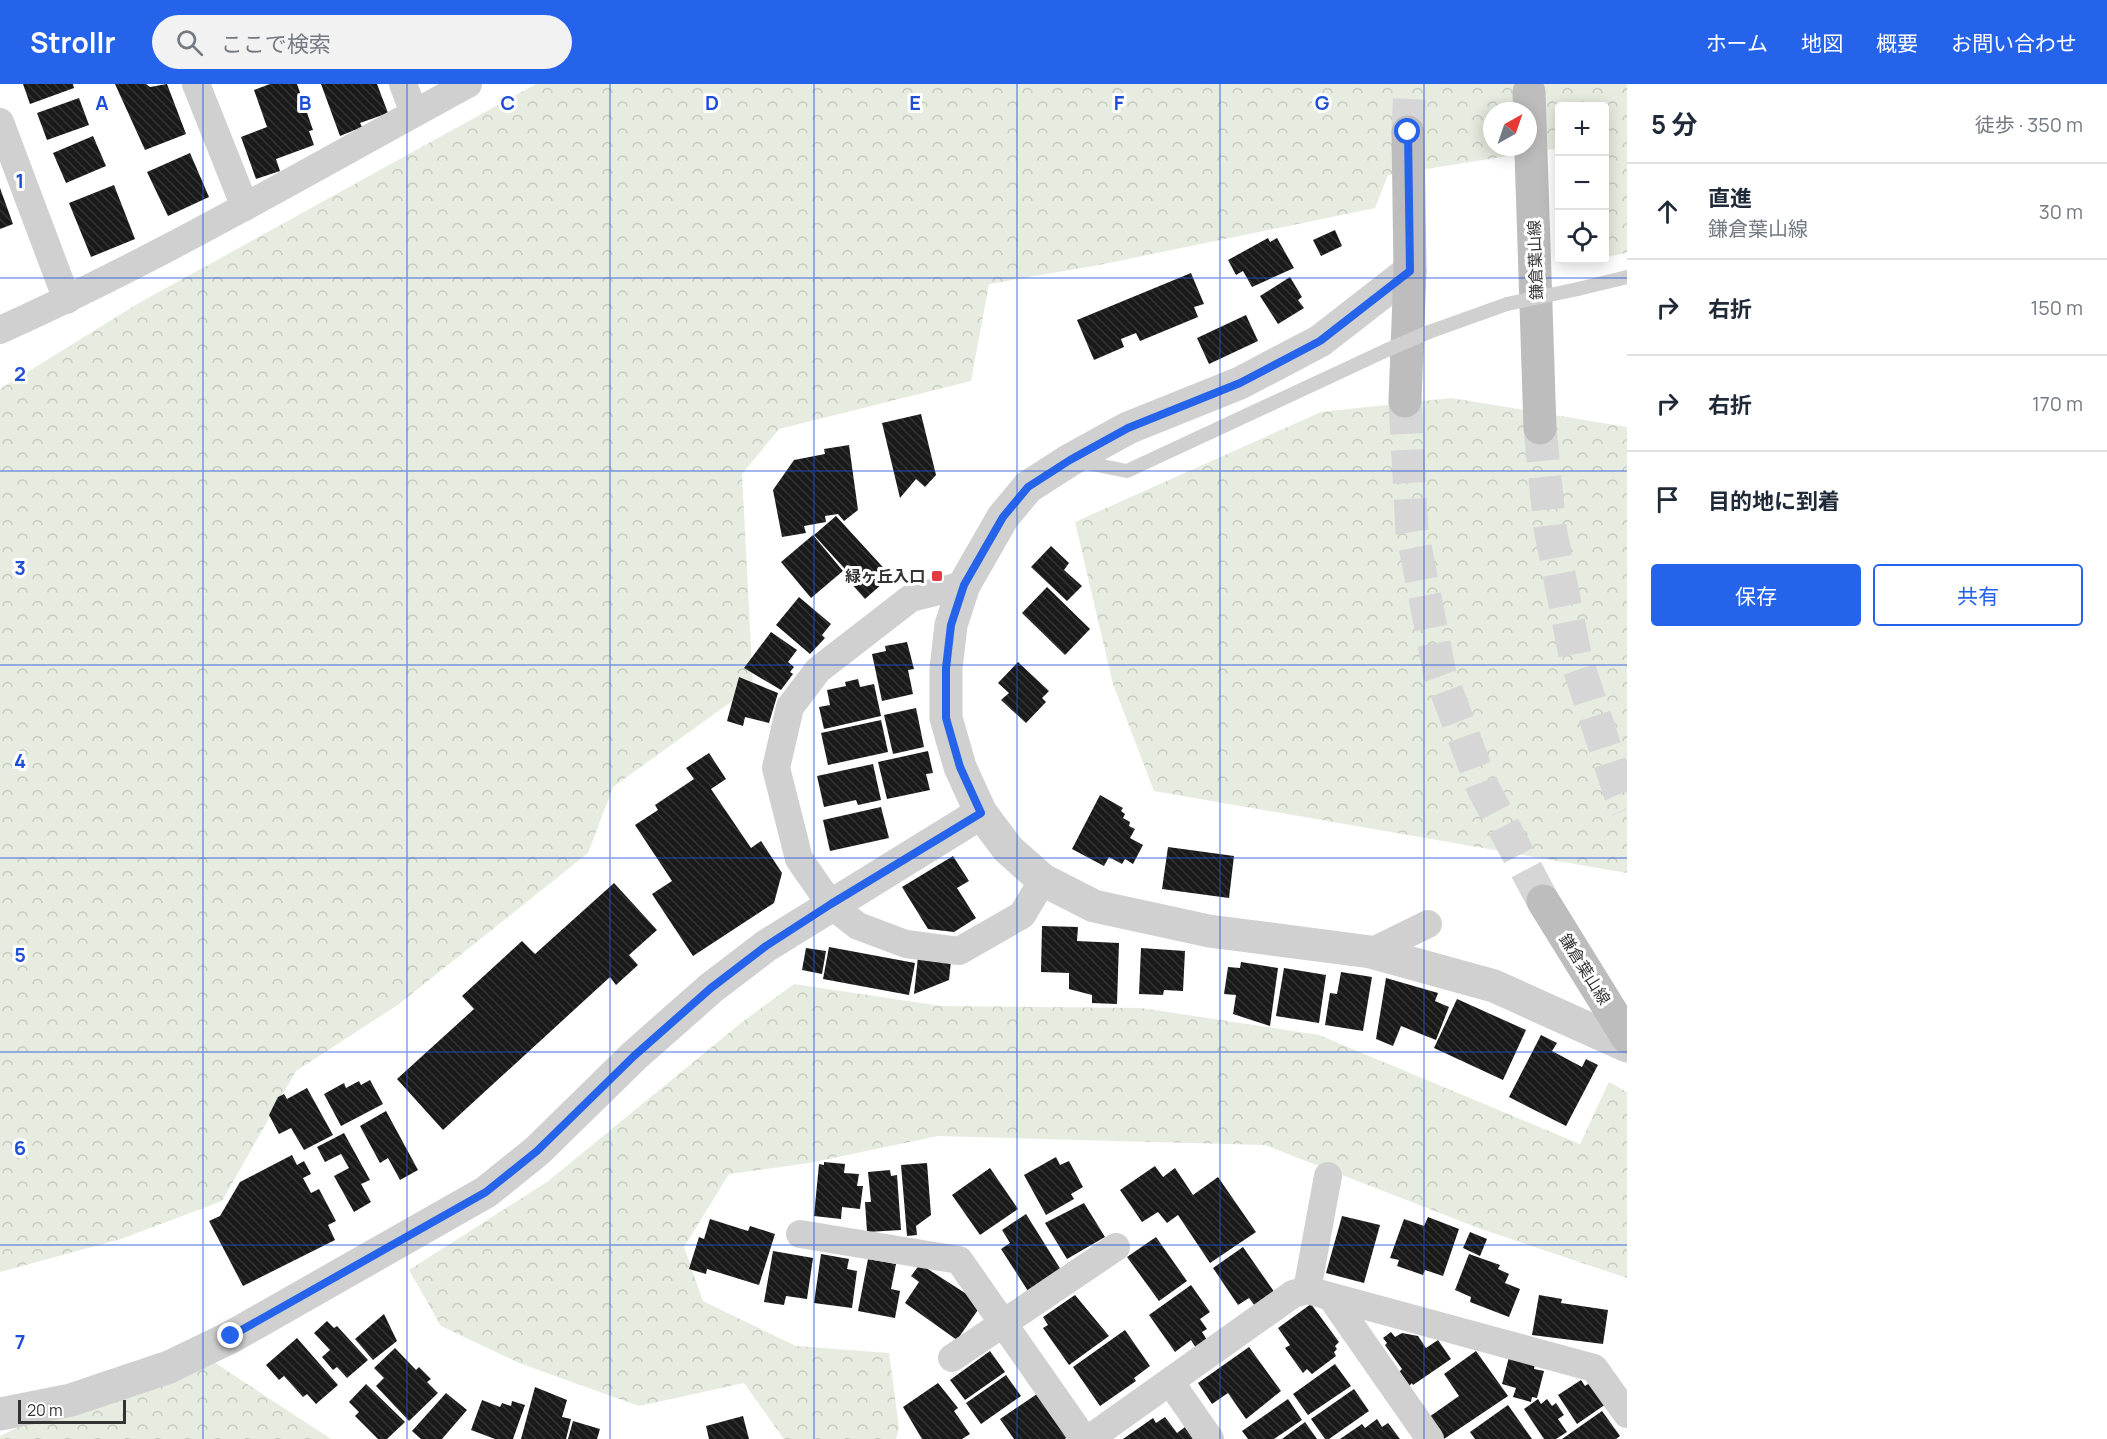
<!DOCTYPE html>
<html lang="ja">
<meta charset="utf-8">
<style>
body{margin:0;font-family:Manrope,"Noto Sans JP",sans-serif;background:#f2f2f3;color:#1f2937}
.controls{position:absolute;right:18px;top:18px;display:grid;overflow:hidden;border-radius:6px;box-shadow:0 3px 15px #0003}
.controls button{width:54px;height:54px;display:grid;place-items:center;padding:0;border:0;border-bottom:2px solid #e0e1e3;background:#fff;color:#1f2937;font:30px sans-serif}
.compass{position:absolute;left:1483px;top:18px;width:54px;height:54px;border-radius:50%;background:#fff;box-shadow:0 3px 15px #0003;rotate:40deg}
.scale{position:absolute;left:18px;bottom:15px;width:108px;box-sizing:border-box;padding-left:6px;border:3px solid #333;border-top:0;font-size:16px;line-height:21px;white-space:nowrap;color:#333;-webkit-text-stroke:4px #fff;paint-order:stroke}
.stop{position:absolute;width:18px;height:18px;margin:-14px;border:4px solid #2563eb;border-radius:50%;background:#fff}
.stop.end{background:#2563eb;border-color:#fff;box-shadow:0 2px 6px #0008}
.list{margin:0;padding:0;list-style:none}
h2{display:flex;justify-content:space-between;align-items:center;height:78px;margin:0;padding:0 24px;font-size:26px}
h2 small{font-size:20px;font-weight:400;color:#747a83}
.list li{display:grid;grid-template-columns:39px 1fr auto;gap:18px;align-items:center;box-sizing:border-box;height:96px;padding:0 24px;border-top:2px solid #e0e1e3}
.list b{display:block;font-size:22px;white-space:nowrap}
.list p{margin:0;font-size:20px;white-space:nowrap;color:#747a83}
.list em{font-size:20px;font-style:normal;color:#747a83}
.actions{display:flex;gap:12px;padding:18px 24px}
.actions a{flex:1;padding:14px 0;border:2px solid #2563eb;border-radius:6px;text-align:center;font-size:21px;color:#2563eb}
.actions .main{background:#2563eb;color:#fff}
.icon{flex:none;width:33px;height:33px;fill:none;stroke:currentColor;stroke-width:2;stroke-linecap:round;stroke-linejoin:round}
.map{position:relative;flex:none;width:1627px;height:1355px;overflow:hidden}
header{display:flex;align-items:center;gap:36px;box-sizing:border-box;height:84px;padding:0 30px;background:#2563eb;color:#fff}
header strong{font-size:28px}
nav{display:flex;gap:33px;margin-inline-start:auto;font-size:21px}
.search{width:420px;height:54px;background:#f2f2f3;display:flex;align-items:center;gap:15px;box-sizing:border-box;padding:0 21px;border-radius:33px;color:#747a83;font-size:22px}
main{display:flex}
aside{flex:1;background:#fff}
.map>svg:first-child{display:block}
</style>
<header>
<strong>Strollr</strong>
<div class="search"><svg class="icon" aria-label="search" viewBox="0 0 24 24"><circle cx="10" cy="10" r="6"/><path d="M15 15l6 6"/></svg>ここで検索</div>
<nav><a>ホーム</a><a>地図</a><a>概要</a><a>お問い合わせ</a></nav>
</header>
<main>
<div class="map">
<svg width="1627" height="1355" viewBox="0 0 1627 1355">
<defs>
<pattern id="forest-crowns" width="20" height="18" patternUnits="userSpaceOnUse" patternTransform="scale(1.5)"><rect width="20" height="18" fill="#e6ecdf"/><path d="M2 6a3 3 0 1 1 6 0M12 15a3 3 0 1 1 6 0" fill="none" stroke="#c6cbc0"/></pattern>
<pattern id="building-back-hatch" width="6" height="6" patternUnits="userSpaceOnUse" patternTransform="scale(1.5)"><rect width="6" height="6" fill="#1a1a1a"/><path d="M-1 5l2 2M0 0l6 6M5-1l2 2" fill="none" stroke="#333"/></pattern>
</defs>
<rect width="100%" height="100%" fill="#fff"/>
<!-- forest -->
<g fill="url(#forest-crowns)" fill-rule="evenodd">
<path d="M536,0H1627V169L1605,173L1604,22H1560L1559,64L1388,91L1375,124L1099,181L989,200L971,297L779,345L742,390L753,602L613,703L588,769L399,920L296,987L222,1117L121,1155L0,1188V305L139,219ZM1492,27H1528V63H1492Z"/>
<polygon points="1451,314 1627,343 1627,789 1154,707 1113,600 1075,438 1321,328"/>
<polygon points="794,900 941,922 1141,924 1319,951 1580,1060 1609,998 1627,1008 1627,1194 1481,1145 1265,1061 938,1052 809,1079 729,1090 684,1163 703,1217 796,1262 889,1269 899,1344 896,1355 784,1355 744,1299 639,1322 519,1279 441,1242 409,1186 547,1098 741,939"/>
<polygon points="206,1273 331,1355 0,1355 0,1352 44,1331"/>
</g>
<!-- building -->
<g fill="url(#building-back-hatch)">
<polygon points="23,0 73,0 74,4 30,20"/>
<polygon points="115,0 146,0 150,3 167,0 186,50 145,66"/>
<polygon points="270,0 297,0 313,46 309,47 314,61 276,75 280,87 256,95 241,53 267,43 254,6"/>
<polygon points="321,0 377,0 388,29 360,39 362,43 340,52"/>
<polygon points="79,14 89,41 47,56 37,29"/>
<polygon points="93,52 106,82 66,99 53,69"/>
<polygon points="190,69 209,113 168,132 147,88"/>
<polygon points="114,101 135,155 91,173 69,119"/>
<polygon points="0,104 13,140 0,145"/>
<polygon points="1335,146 1342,162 1321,172 1313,156"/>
<polygon points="1268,154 1270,158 1277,154 1294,184 1252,203 1243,187 1236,191 1228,176"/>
<polygon points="1191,189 1204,220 1194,223 1198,233 1140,257 1136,249 1121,255 1124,263 1094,276 1077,236"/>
<polygon points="1290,193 1302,213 1298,216 1304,224 1278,240 1260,212"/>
<polygon points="1246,231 1258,257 1209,280 1197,254"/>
<polygon points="921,330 936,391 925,403 916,395 900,414 882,339"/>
<polygon points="849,361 858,426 844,437 838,430 825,432 826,438 804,442 806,449 782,453 773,406 794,376 825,370 824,365"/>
<polygon points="836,432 891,492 865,515 849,497 853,494 814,451"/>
<polygon points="813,451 843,487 811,514 781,478"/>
<polygon points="1051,462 1069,479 1064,486 1082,502 1067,517 1031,483"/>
<polygon points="1047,503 1090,545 1065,571 1022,529"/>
<polygon points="799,513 831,540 822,551 825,554 810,570 776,541"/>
<polygon points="771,548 797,566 788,578 794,583 790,588 793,590 781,606 744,584"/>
<polygon points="907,558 914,585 908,586 913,610 882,617 872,570 886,567 885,562"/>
<polygon points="1018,578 1049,607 1042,614 1046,618 1026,639 1001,616 1009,609 998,599"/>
<polygon points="739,593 778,609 769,639 745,633 743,642 727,637"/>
<polygon points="858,595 860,603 874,600 881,632 824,645 819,623 830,621 827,606 846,602 845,598"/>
<polygon points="916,624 924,663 893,670 884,631"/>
<polygon points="881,636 888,668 828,681 821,649"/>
<polygon points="928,667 933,689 926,690 930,706 887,715 878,678"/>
<polygon points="709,669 726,695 711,705 751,764 761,757 782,789 774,819 693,872 652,810 672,797 635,741 658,726 655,721 694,695 686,684"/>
<polygon points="873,680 881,716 858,721 856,716 824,723 817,692"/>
<polygon points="1100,711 1123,724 1121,727 1125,730 1123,734 1130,738 1129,742 1135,745 1130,754 1143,761 1133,780 1125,775 1122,780 1109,773 1104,782 1072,765"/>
<polygon points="881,723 889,754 830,767 823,736"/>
<polygon points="1168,763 1234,772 1229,814 1162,805"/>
<polygon points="953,772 969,797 957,804 976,834 954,848 928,845 902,803"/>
<polygon points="614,799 657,846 629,871 638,881 616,901 610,893 443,1046 397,995 474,925 462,912 522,857 535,870"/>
<polygon points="1042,842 1078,843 1077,857 1119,859 1117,920 1092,919 1092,911 1069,905 1069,889 1041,888"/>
<polygon points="829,863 915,879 909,911 823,895"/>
<polygon points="806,864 826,867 822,890 802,886"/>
<polygon points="1141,864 1185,867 1183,907 1164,906 1163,911 1139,910"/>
<polygon points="918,873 951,877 949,896 914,910"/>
<polygon points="1241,878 1278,884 1270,942 1233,930 1236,911 1224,910 1228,883 1240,884"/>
<polygon points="1284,884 1326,891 1319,939 1276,932"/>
<polygon points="1341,888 1372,893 1363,947 1325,941 1330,909 1337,910"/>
<polygon points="1386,894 1438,909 1435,917 1449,923 1436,956 1401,942 1393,962 1376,955"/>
<polygon points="1457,915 1526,946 1503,996 1434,964"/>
<polygon points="1541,951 1557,959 1552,967 1582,983 1586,975 1598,981 1566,1042 1509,1013"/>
<polygon points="370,996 383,1020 341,1042 324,1010 344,999 346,1004 359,997 361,1001"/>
<polygon points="307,1004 333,1051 304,1066 291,1044 279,1050 269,1031 278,1013 284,1010 287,1015"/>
<polygon points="386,1027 418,1086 400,1096 388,1074 380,1079 360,1042"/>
<polygon points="344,1049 370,1096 361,1100 371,1118 354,1128 334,1092 349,1084 341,1070 325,1078 317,1063"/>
<polygon points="292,1071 297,1081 304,1077 311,1090 303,1094 311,1109 319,1105 336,1137 328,1141 335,1156 243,1202 209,1137 220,1132 240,1098"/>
<polygon points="1056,1073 1060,1081 1069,1077 1083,1103 1071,1110 1074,1115 1046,1131 1024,1091"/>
<polygon points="824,1078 845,1080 844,1089 859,1090 857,1102 863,1102 860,1125 842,1123 841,1135 814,1132 819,1080 824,1081"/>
<polygon points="927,1079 931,1131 916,1142 917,1151 907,1152 901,1081"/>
<polygon points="1155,1082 1163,1093 1175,1084 1193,1111 1218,1093 1256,1148 1210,1179 1178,1131 1167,1139 1158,1128 1142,1138 1120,1106"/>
<polygon points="990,1084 1018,1125 980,1151 952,1111"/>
<polygon points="890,1086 891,1092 897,1091 901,1146 867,1148 865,1118 871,1118 868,1088"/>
<polygon points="1084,1119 1105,1153 1067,1175 1045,1139"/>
<polygon points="1026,1130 1061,1186 1028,1207 1001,1165 1010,1159 1002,1146"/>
<polygon points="1342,1132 1380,1141 1364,1199 1326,1189"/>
<polygon points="1428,1133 1459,1145 1443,1192 1425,1186 1423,1191 1397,1182 1399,1176 1390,1174 1404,1135 1424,1142"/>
<polygon points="710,1135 748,1147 750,1142 775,1150 759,1201 707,1185 706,1190 689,1185 699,1153 704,1155"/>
<polygon points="1470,1148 1487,1155 1480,1172 1463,1164"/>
<polygon points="1156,1153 1187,1197 1159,1217 1127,1173"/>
<polygon points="1243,1163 1275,1209 1255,1222 1249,1214 1238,1221 1213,1184"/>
<polygon points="773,1167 813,1174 807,1215 786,1212 784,1221 764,1218"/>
<polygon points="821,1170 849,1175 847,1185 857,1187 852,1224 814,1219"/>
<polygon points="1469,1170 1500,1181 1498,1185 1509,1190 1505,1199 1520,1205 1509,1233 1470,1218 1471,1213 1455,1206"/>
<polygon points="868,1175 896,1180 891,1205 900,1207 895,1234 858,1227"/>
<polygon points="920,1180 982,1220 957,1256 905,1219 919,1198 911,1192"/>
<polygon points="1191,1201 1210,1228 1200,1235 1207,1245 1202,1248 1207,1256 1196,1264 1191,1256 1175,1268 1149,1231"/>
<polygon points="1075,1211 1109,1252 1069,1281 1043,1244 1048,1241 1043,1233"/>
<polygon points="1539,1211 1562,1215 1561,1219 1608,1226 1603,1260 1532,1251"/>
<polygon points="1311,1220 1339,1258 1335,1262 1337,1265 1334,1268 1336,1272 1312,1290 1307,1285 1303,1289 1285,1264 1290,1261 1278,1244"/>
<polygon points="384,1230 397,1257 373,1276 355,1255"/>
<polygon points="327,1237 334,1244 337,1242 368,1276 347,1294 337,1283 333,1286 322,1273 330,1266 314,1249"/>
<polygon points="1125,1246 1150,1282 1134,1294 1136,1297 1100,1322 1073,1283"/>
<polygon points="1391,1248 1395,1253 1402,1249 1418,1252 1426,1264 1438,1256 1451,1275 1413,1301 1412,1299 1409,1302 1399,1288 1402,1285 1385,1261 1387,1259 1383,1254"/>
<polygon points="297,1254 338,1301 316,1320 307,1310 303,1313 284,1292 279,1296 266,1281"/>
<polygon points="1249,1263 1281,1307 1246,1335 1228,1309 1212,1320 1198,1299"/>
<polygon points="395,1264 416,1286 419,1283 431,1295 427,1298 438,1309 409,1337 376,1302 384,1294 374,1284"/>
<polygon points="990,1267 1005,1288 965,1316 950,1296"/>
<polygon points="1476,1267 1508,1312 1444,1355 1429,1333 1459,1312 1444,1290"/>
<polygon points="1509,1273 1535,1280 1534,1285 1544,1287 1537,1314 1532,1313 1531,1318 1513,1313 1516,1304 1502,1300"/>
<polygon points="1335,1280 1351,1302 1308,1331 1293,1310"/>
<polygon points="1006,1291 1021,1312 981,1340 966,1319"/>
<polygon points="1581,1296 1585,1302 1591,1298 1606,1320 1577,1340 1558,1311"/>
<polygon points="938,1299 958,1324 954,1327 970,1350 962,1355 922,1355 903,1323"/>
<polygon points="366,1300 405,1338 387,1355 378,1355 355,1332 359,1328 349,1318"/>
<polygon points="535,1303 567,1316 562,1333 571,1335 566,1355 521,1355"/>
<polygon points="1354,1305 1369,1327 1329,1355 1325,1355 1311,1335"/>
<polygon points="446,1309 467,1326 442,1355 421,1355 412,1347"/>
<polygon points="1037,1310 1067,1353 1065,1355 1014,1355 1000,1335"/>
<polygon points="1288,1315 1302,1336 1274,1355 1248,1355 1242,1347"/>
<polygon points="1538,1315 1541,1320 1547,1315 1552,1322 1556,1319 1564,1331 1558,1335 1567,1348 1556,1355 1544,1355 1524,1325"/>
<polygon points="482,1316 500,1323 502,1319 511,1322 512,1317 525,1321 513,1355 495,1355 471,1346"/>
<polygon points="1508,1321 1532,1355 1475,1355 1470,1348"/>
<polygon points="1602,1327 1620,1352 1616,1355 1562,1355"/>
<polygon points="743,1332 749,1355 709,1355 706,1342"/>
<polygon points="1165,1333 1177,1349 1185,1343 1193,1355 1123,1355 1153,1334 1156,1339"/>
<polygon points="1377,1335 1382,1343 1388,1339 1400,1355 1340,1355 1362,1340 1365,1344"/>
<polygon points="573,1337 600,1345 597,1355 568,1355"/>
<polygon points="1305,1338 1317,1355 1282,1355"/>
</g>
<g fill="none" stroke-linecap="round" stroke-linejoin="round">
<!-- secondary-tunnel -->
<g stroke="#d6d6d6" stroke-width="33" stroke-dasharray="33 16" stroke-linecap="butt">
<polyline points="1408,48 1410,0"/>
<polyline points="1405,317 1412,447 1440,590 1483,704 1543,817"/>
<polyline points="1540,344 1550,444 1575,571 1619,707 1627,725"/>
</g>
<!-- service -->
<g stroke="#d0d0d0" stroke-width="14">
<polyline points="1578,205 1627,193"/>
<polyline points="1429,248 1507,220"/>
<polyline points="1077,377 1127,387 1387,266"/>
</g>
<!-- minor -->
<g stroke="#d0d0d0" stroke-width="28">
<polyline points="196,0 245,123"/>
<polyline points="403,0 414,29"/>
<polyline points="0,38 67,216"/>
<path d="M0,246C161,174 313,84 468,0"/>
<polyline points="964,501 911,514 818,586 790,623 776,684 799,775 831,821 858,842 906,860 959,867 1022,831 1043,796"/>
<polyline points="1371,868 1428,840"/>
<polyline points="800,1150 959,1176 1084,1355"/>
<polyline points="1307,1206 1328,1092"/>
<polyline points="1331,1213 1430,1355"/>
<polyline points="952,1274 1116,1163"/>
<polyline points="1171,1299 1210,1355"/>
<polyline points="1089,1355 1293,1210 1307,1206 1594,1284 1627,1330"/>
</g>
<!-- tertiary -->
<g stroke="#d0d0d0" stroke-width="33">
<polyline points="1410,187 1320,257 1240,299 1128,344 1070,376 1028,403 1003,433 964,501 951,541 946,584 946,634 960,683 981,729 1008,765 1043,796 1094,822 1209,847 1371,868 1494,902 1627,962"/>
<polyline points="0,1330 71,1316 169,1283 231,1253 486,1108 537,1067 634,972 711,904 766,862 981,729"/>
</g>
<!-- secondary -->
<g stroke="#bdbdbd" stroke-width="33">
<polyline points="1529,8 1540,344"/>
<polyline points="1405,317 1410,187 1408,48"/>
<polyline points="1543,817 1627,953"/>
</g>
<!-- service-bridge -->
<g stroke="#d0d0d0" stroke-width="14">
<polyline points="1507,220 1578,205"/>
<polyline points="1387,266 1429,248"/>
</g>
</g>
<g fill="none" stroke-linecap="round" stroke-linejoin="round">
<!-- route -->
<polyline stroke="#2563eb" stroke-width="8" points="231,1252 486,1108 537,1067 634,972 711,904 766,862 831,820 981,729 960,683 946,634 946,584 951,541 964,501 1003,433 1028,403 1070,376 1128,344 1240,299 1320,257 1410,187 1408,48"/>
</g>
<!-- grid -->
<path fill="none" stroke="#1d4ed8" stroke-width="1.5" stroke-opacity="0.55" d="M203,0V1355M407,0V1355M610,0V1355M814,0V1355M1017,0V1355M1220,0V1355M1424,0V1355M0,194H1627M0,387H1627M0,581H1627M0,774H1627M0,968H1627M0,1161H1627"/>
<!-- markers -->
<rect fill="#e63946" stroke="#fff" stroke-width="2" x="931" y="486" width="12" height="12" rx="3"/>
<g text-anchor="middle" stroke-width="6" stroke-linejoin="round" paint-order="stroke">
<!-- street labels -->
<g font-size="16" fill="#333" stroke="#fff">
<text transform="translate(1535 176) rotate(-92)" y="6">鎌倉葉山線</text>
<text transform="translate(1585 885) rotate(58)" y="6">鎌倉葉山線</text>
</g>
<!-- poi labels -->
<g font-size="16" font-weight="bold" fill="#333" stroke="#fff" text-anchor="end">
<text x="925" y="498">緑ヶ丘入口</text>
</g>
</g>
<g font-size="20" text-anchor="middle" font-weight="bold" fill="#1d4ed8" stroke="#fff" stroke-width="6" stroke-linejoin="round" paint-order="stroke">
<text x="102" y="26">A</text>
<text x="305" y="26">B</text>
<text x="508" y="26">C</text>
<text x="712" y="26">D</text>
<text x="915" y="26">E</text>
<text x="1119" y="26">F</text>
<text x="1322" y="26">G</text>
<text x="20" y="104">1</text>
<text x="20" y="297">2</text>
<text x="20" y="491">3</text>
<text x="20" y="684">4</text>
<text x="20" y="878">5</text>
<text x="20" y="1071">6</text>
<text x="20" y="1265">7</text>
</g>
</svg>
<div class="controls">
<button>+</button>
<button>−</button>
<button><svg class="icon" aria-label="locate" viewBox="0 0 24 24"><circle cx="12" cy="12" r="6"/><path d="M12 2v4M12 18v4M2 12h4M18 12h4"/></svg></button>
</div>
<svg class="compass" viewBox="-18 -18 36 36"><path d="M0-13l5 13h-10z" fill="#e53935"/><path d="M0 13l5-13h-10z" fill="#747a83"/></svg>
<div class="scale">20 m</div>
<div class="stop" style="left:1408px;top:48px"></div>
<div class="stop end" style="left:231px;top:1252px"></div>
</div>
<aside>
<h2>5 分<small>徒歩 · 350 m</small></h2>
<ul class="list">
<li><svg class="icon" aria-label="ahead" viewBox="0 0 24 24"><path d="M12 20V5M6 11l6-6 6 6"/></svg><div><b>直進</b><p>鎌倉葉山線</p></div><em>30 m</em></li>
<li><svg class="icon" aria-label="right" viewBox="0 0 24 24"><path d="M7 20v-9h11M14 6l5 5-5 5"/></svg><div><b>右折</b></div><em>150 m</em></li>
<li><svg class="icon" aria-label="right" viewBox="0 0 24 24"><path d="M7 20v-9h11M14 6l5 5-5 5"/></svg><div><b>右折</b></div><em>170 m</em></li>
<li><svg class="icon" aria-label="arrive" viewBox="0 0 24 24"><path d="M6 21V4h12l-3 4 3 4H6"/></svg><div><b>目的地に到着</b></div></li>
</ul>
<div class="actions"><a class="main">保存</a><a>共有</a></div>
</aside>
</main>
